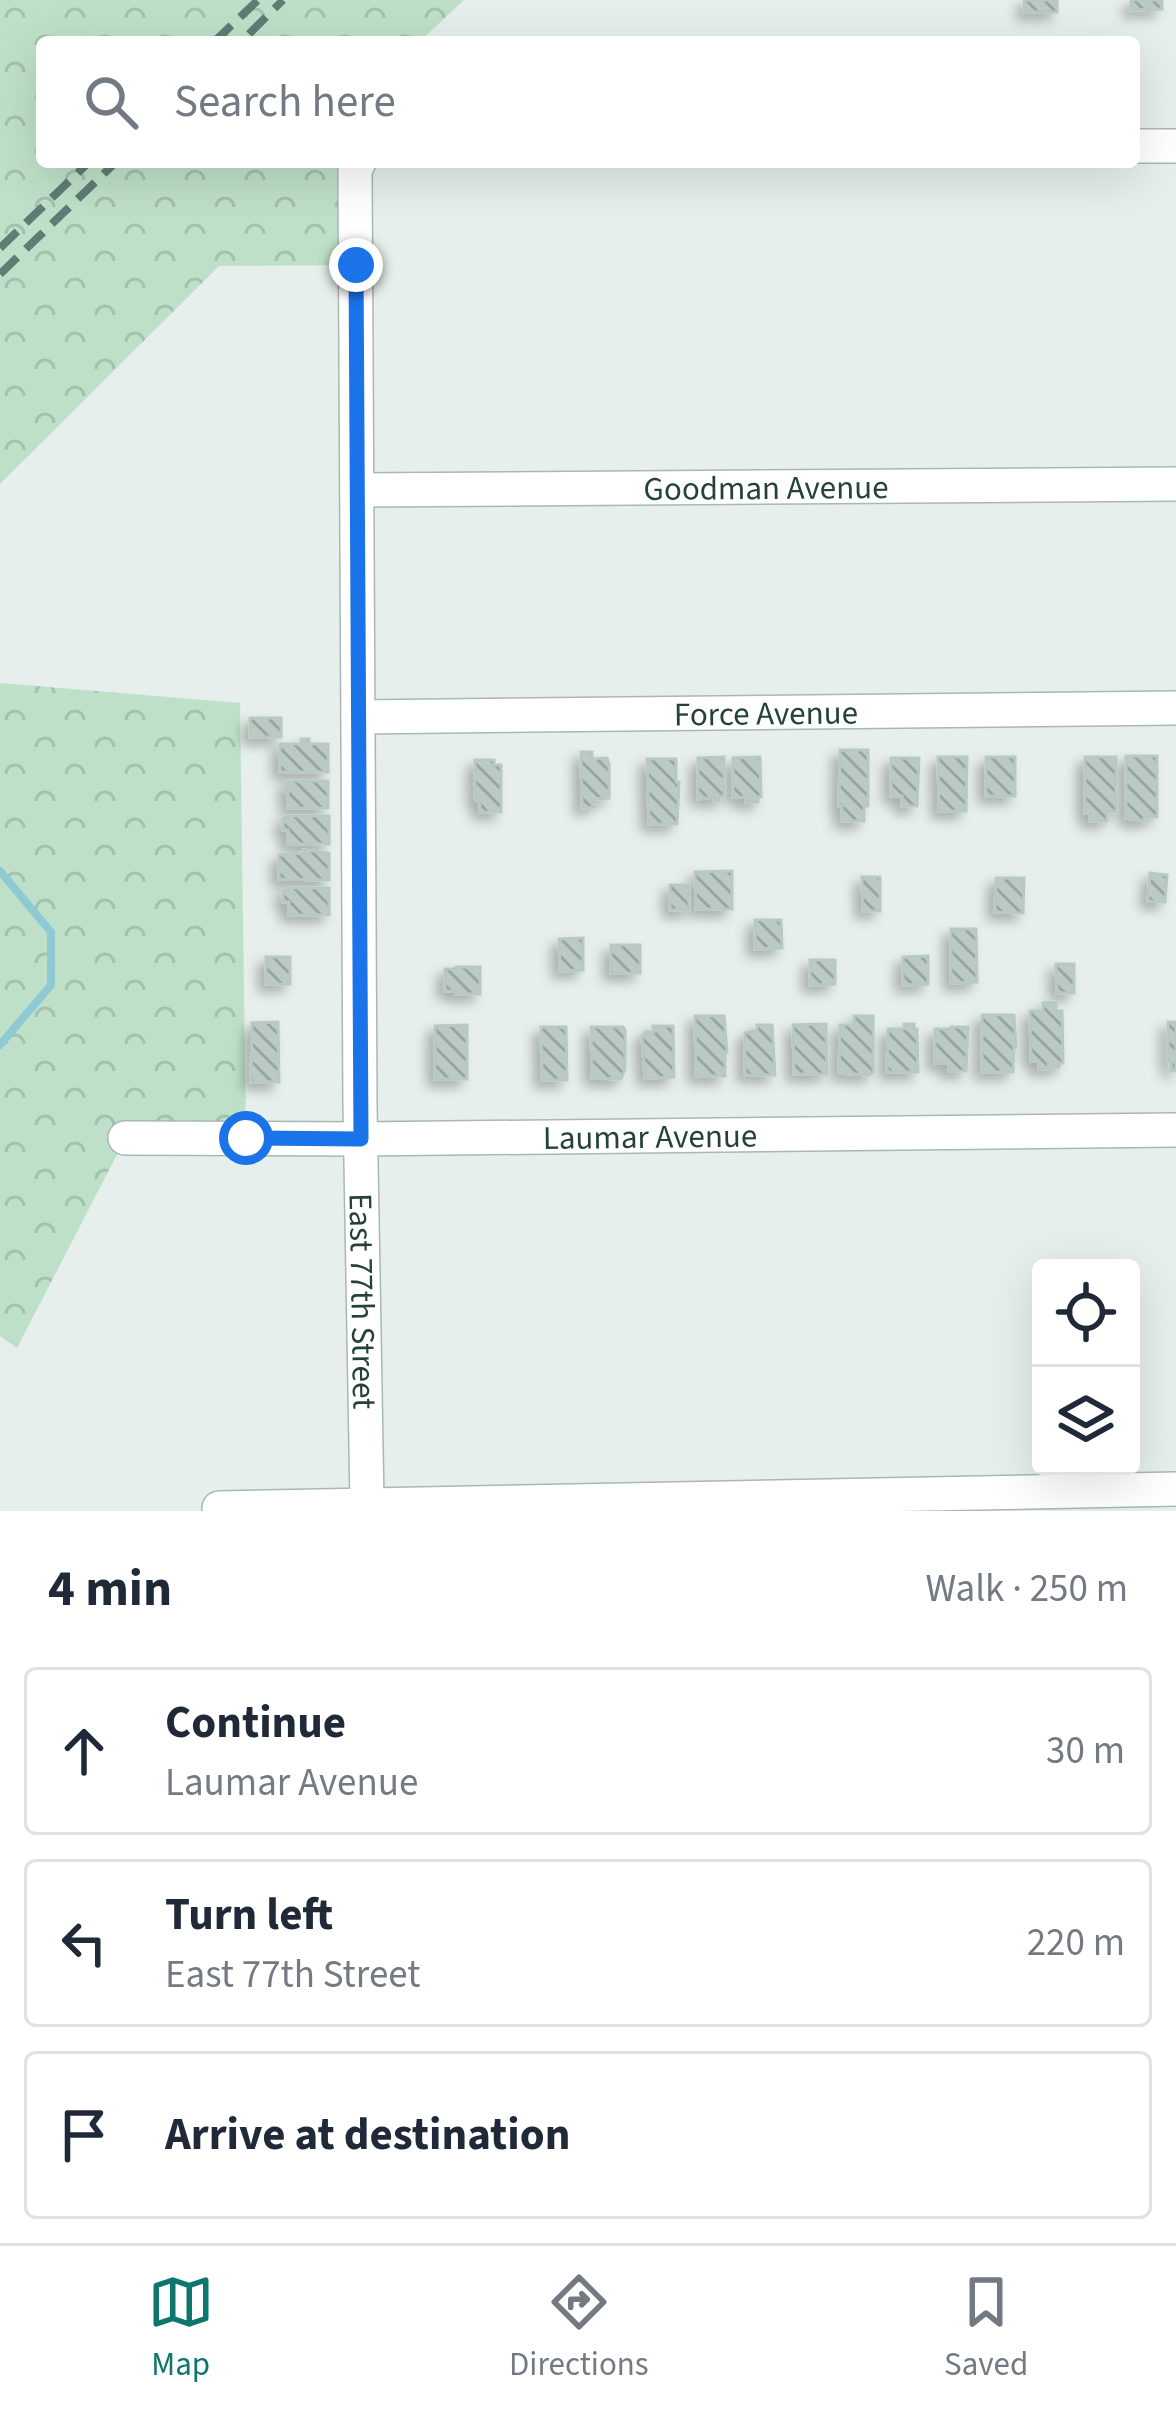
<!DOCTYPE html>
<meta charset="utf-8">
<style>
body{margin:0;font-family:"Source Sans 3",sans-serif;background:#f2f2f3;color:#1f2937}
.controls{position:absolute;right:36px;bottom:36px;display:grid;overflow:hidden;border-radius:12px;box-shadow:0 12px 48px #0002}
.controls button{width:108px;height:108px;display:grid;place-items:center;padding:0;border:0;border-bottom:3px solid #e0e1e3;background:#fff;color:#1f2937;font:60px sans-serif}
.stop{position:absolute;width:36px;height:36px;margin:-27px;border:9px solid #1a73e8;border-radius:50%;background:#fff}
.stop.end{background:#1a73e8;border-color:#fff;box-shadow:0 3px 12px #0008}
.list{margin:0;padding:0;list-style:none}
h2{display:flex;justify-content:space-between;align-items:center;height:156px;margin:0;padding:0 48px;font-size:51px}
h2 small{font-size:39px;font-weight:400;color:#747a83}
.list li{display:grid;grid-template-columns:78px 1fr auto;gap:36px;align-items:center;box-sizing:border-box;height:168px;margin:0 24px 24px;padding:0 24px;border:3px solid #e0e1e3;border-radius:12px}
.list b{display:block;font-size:45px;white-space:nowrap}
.list p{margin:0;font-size:39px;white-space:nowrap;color:#747a83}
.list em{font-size:39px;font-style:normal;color:#747a83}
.icon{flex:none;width:66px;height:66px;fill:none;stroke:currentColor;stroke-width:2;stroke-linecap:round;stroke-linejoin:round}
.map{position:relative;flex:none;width:1176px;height:1511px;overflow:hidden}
.search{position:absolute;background:#fff;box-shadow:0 12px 48px #0002;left:36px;right:36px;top:36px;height:132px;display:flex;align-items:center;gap:30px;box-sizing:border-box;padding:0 42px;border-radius:12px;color:#747a83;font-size:45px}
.sheet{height:732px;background:#fff}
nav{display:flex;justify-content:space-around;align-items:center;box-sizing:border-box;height:168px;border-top:3px solid #e0e1e3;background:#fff;font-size:33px;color:#747a83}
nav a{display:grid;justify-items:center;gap:6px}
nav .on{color:#0f766e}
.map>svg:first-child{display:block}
</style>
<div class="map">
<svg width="1176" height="1511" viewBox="0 0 1176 1511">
<defs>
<pattern id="forest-crowns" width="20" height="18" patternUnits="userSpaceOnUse" patternTransform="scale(3)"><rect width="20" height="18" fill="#bfe0c8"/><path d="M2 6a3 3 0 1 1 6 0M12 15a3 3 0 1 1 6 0" fill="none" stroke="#a4c1ad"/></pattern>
<pattern id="building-back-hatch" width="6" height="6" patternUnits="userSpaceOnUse" patternTransform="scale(3)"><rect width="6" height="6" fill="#bbcac4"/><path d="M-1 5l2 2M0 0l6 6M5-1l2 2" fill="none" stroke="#98a6a0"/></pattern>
<filter id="shadow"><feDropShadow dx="-7" dy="7" stdDeviation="6" flood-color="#0004"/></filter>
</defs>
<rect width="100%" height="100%" fill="#e6efeb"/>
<!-- forest -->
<g fill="url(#forest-crowns)">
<polygon points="0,0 464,0 419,42 42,42 42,162 359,162 356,265 219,266 0,484"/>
<polygon points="0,683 240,703 246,1138 125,1139 17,1348 0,1336"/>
</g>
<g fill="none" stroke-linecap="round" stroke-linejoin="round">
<!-- stream -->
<polyline stroke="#8ec9d4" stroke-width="8" points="0,871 51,932 51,985 0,1045"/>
</g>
<!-- building -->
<g fill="url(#building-back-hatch)" stroke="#b8c9c2" stroke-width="3" filter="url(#shadow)">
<polygon points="1024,0 1057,0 1057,12 1025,12"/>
<polygon points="1131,0 1162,0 1162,9 1131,10"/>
<rect x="250" y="718" width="31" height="19"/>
<polygon points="301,739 309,739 309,744 328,744 328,772 280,772 280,744 301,744"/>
<polygon points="840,750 868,750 868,806 864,806 864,821 842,821 842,806 839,806"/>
<polygon points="581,752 592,752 592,759 607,758 609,764 609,798 594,799 595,807 582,808"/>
<polygon points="1126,756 1157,756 1157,817 1144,817 1144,821 1126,818"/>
<polygon points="724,757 724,796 719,797 719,801 714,801 714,797 698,799 698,758"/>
<polygon points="760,757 761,797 758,797 758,802 746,802 746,797 733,797 733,758"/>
<polygon points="938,757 967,757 966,811 939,811"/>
<rect x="986" y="757" width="29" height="39"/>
<polygon points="1085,757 1116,757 1116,812 1107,812 1107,821 1090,821 1090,813 1085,813"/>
<polygon points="891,758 919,758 917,806 902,806 902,796 891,796"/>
<polygon points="647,759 676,759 676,782 679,782 677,824 649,824"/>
<polygon points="475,760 494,760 494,765 501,765 501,812 480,812 480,804 475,799"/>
<polygon points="288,781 328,781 328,808 288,808 288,791 285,791"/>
<polygon points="288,816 329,816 329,844 288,844 288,830 283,830 283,818"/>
<polygon points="304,850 329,853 329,880 279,879 279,855 304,853"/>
<polygon points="732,871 732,909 696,909 695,872"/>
<polygon points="1150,873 1167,875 1165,902 1148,901"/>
<polygon points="862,877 880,877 880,911 863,911"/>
<polygon points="996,878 1024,878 1023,913 995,912"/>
<rect x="670" y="885" width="19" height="25"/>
<polygon points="290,888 329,888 329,915 289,915 289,902 283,902 283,890"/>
<polygon points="755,920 781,920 782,948 755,949"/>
<polygon points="951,929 976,929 977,982 951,983"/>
<polygon points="583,938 583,970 560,971 559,939"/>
<rect x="611" y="945" width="29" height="28"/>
<polygon points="928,956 928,984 903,985 903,957"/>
<rect x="266" y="957" width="24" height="27"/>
<polygon points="810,960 835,960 835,984 810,985"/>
<polygon points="1056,964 1074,964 1074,993 1057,993"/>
<polygon points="456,967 480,967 480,994 456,994 456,991 445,991 445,969 456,969"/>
<polygon points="1056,1002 1056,1011 1062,1011 1063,1063 1059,1063 1059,1067 1051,1067 1048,1063 1048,1069 1039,1069 1039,1061 1031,1061 1030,1011 1043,1011 1043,1003"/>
<polygon points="982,1015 1014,1015 1016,1047 1014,1047 1013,1072 982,1072"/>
<polygon points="695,1016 724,1016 727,1052 725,1052 725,1076 696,1076"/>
<polygon points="854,1016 873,1016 873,1072 869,1075 839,1073 840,1025 854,1025"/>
<polygon points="278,1022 279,1082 251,1082 252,1023"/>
<polygon points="1168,1022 1176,1022 1176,1071 1171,1071 1171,1061 1168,1061"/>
<polygon points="826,1024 827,1074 794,1074 793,1025"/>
<polygon points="904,1024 914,1024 914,1029 917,1029 918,1072 887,1072 888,1029 904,1029"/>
<polygon points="467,1025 467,1079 435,1079 435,1026"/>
<polygon points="757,1025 772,1025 775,1075 745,1075 745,1033 757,1030"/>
<polygon points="653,1026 673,1026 674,1077 645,1078 642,1036 645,1036 645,1032 654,1032"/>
<polygon points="541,1027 566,1027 567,1080 542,1080"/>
<polygon points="591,1027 623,1027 625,1030 625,1069 621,1079 592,1078"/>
<polygon points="951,1027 968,1027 966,1071 949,1071 949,1063 935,1063 935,1029 951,1029"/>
</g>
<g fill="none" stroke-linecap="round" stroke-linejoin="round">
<!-- minor casing -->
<g stroke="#a8b8b2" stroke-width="36">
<g id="minor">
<polyline points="1134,146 1176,146"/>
<path id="s1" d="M359,162L355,171L360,1105L367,1504"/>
<path id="s2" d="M358,490L1176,484"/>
<path id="s3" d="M358,717L1176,708"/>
<path id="s4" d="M125,1138L361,1139L1176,1130"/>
<polyline points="219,1508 1176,1489"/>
</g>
</g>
<!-- minor -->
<use href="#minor" stroke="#fff" stroke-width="33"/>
<!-- rail -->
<g stroke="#5f7d75" stroke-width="8" stroke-dasharray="24 12" stroke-linecap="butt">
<polyline points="249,34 283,0"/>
<polyline points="214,42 258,0"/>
<polyline points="0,248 89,162"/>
<polyline points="0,274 116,162"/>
</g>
</g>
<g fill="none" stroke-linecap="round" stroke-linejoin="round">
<!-- route -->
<polyline stroke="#1a73e8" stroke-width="15" points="246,1138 361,1139 356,265"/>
</g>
<g text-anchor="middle" stroke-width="9" stroke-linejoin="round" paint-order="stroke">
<!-- street labels -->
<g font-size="33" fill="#24423a" stroke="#f7fbf9">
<text dy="12" stroke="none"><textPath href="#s2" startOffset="408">Goodman Avenue</textPath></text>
<text dy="12" stroke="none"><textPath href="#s3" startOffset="408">Force Avenue</textPath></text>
<text dy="12" stroke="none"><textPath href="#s4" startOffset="525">Laumar Avenue</textPath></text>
<text dy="12" stroke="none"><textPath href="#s1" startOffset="1140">East 77th Street</textPath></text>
</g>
</g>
</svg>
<div class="controls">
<button><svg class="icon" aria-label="locate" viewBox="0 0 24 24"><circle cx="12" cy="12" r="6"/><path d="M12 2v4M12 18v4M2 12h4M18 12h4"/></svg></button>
<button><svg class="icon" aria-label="layers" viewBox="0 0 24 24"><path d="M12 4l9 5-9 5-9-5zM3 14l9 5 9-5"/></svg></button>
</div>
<div class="stop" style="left:246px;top:1138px"></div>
<div class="stop end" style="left:356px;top:265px"></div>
<div class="search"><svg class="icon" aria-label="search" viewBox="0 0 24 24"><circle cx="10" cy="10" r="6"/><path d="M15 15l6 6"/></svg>Search here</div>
</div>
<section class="sheet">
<h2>4 min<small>Walk · 250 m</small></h2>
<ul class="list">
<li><svg class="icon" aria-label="ahead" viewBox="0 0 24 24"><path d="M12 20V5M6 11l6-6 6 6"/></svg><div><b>Continue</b><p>Laumar Avenue</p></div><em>30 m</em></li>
<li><svg class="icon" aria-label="left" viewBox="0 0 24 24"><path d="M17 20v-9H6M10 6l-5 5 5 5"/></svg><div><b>Turn left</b><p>East 77th Street</p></div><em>220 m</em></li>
<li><svg class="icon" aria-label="arrive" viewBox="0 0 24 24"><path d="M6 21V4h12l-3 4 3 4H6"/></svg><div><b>Arrive at destination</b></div></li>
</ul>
</section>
<nav>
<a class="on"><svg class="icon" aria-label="map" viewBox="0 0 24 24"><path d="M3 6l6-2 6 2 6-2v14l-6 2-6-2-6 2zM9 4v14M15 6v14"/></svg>Map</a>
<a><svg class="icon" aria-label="directions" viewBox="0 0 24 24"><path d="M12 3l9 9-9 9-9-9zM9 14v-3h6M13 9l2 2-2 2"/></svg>Directions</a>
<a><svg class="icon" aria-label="saved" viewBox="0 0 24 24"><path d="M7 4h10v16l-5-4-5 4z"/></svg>Saved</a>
</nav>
